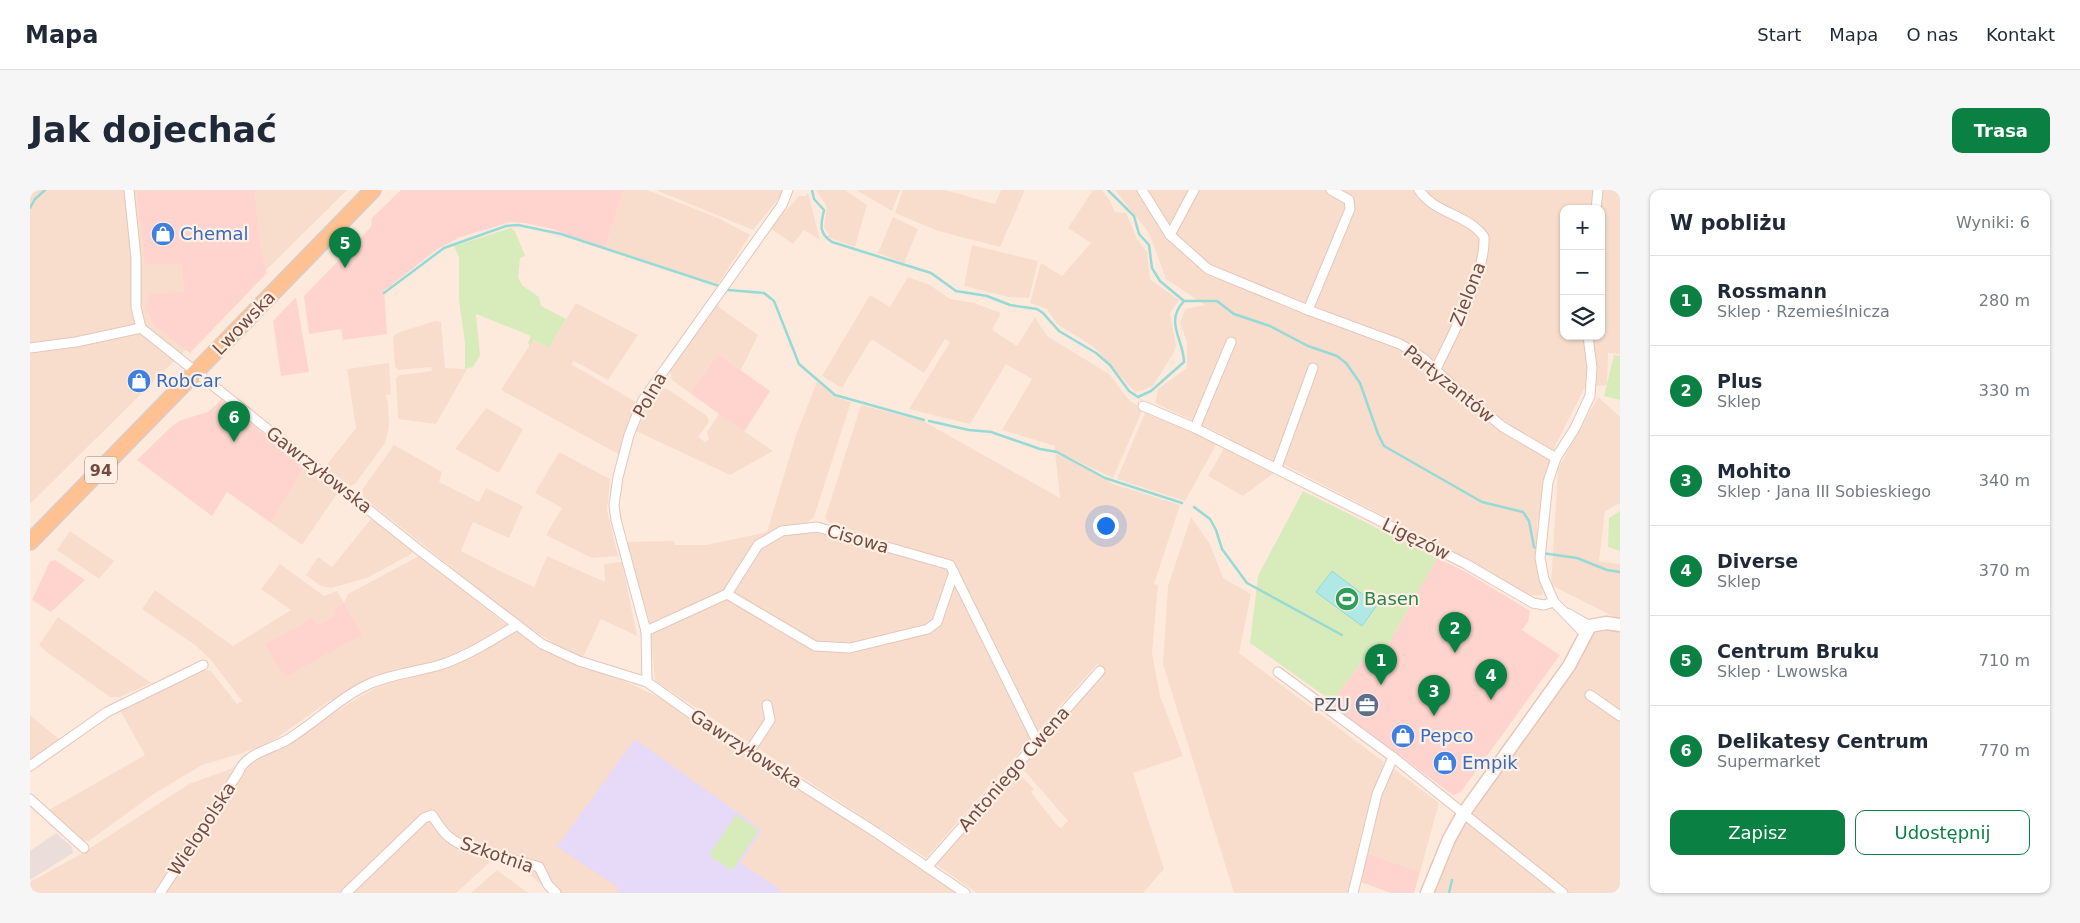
<!DOCTYPE html>
<html lang="pl">
<meta charset="utf-8">
<style>
body{margin:0;font-family:"DejaVu Sans",sans-serif;background:#f6f6f7;color:#1f2937}
.controls{position:absolute;right:15px;top:15px;display:grid;overflow:hidden;border-radius:10px;box-shadow:0 1px 4px #0004}
.controls button{width:45px;height:45px;display:grid;place-items:center;padding:0;border:0;border-bottom:1px solid #e0e1e3;background:#fff;color:#1f2937;font:25px sans-serif}
.you{position:absolute;left:1075px;top:335px;width:18px;height:18px;margin:-12px;border:4px solid #fff;border-radius:50%;background:#1a73e8;box-shadow:0 0 0 8px #1a73e833}
.badge{display:grid;place-items:center;width:32px;height:32px;border-radius:50%;background:#0b8043;color:#fff;font-size:16px;font-weight:700}
.pin{position:absolute;translate:-50% -41px;filter:drop-shadow(0 1px 2px #0008)}
.pin::after{content:'';position:absolute;top:26px;width:18px;height:15px;background:inherit;clip-path:polygon(0 0,100% 0,50% 100%)}
.list{margin:0;padding:0;list-style:none}
h2{display:flex;justify-content:space-between;align-items:center;height:65px;margin:0;padding:0 20px;font-size:21px}
h2 small{font-size:16px;font-weight:400;color:#747a83}
.list li{display:grid;grid-template-columns:32px 1fr auto;gap:15px;align-items:center;box-sizing:border-box;height:90px;padding:0 20px;border-top:1px solid #e0e1e3}
.list b{display:block;font-size:19px;white-space:nowrap}
.list p{margin:0;font-size:16px;white-space:nowrap;color:#747a83}
.list em{font-size:16px;font-style:normal;color:#747a83}
.actions{display:flex;gap:10px;padding:15px 20px}
.actions a{flex:1;padding:11px 0;border:1px solid #0b8043;border-radius:10px;text-align:center;font-size:18px;color:#0b8043}
.actions .main{background:#0b8043;color:#fff}
.icon{flex:none;width:28px;height:28px;fill:none;stroke:currentColor;stroke-width:2;stroke-linecap:round;stroke-linejoin:round}
.map{position:relative;flex:none;width:1590px;height:703px;overflow:hidden;border-radius:10px}
header{display:flex;align-items:center;gap:30px;box-sizing:border-box;height:70px;padding:0 25px;background:#fff;border-bottom:1px solid #e0e1e3}
header strong{font-size:24px}
nav{display:flex;gap:28px;margin-inline-start:auto;font-size:18px}
.intro{display:flex;align-items:center;justify-content:space-between;box-sizing:border-box;height:120px;padding:0 30px}
h1{margin:0;font-size:35px}
.button{padding:12px 22px;border-radius:10px;background:#0b8043;color:#fff;font-size:18px;font-weight:700}
main{display:flex;gap:30px;padding:0 30px}
aside{flex:1;background:#fff;border-radius:10px;box-shadow:0 1px 4px #0004}
.map>svg:first-child{display:block}
</style>
<header>
<strong>Mapa</strong>
<nav><a>Start</a><a>Mapa</a><a>O nas</a><a>Kontakt</a></nav>
</header>
<div class="intro"><h1>Jak dojechać</h1><a class="button">Trasa</a></div>
<main>
<div class="map">
<svg width="1590" height="703" viewBox="0 0 1590 703">
<rect width="100%" height="100%" fill="#feeadc"/>
<!-- residential -->
<g fill="#f8ddcd" fill-rule="evenodd">
<polygon points="0,0 317,0 0,314"/>
<polygon points="594,0 617,0 688,28 720,45 688,94 575,58"/>
<polygon points="626,0 752,0 750,7 723,40"/>
<polygon points="786,0 815,0 837,15 825,57 797,47 799,44 794,37 797,17"/>
<polygon points="826,0 870,0 862,21"/>
<polygon points="873,0 915,0 965,14 971,0 995,0 970,57 908,41 865,23"/>
<polygon points="1063,0 1072,0 1080,11 1085,22 1096,23 1107,49 1117,62 1120,89 1149,110 1140,123 1146,156 1143,164 1122,197 1105,202 1064,157 1027,134 1017,119 1000,113 1011,73 1032,86 1061,53 1038,38"/>
<path d="M1085,0H1590V164L1578,163L1577,195L1555,197L1525,256L1507,334L1513,405L1498,406L1389,344L1255,275L1213,306L1178,286L1200,248L1125,213L1128,199L1157,178V152L1150,133L1155,119L1175,115L1136,89L1119,43ZM1534,19H1571V146H1534Z"/>
<polygon points="778,3 790,50 774,40 763,54 740,38 769,6 776,6"/>
<polygon points="863,27 888,39 874,73 848,63"/>
<polygon points="942,55 1008,71 999,108 978,107 934,96"/>
<polygon points="878,87 900,95 920,109 944,113 971,123 962,140 987,156 1005,127 1017,146 1079,184 1099,210 1113,219 1083,288 1024,260 1025,256 972,240 1002,189 976,174 940,234 879,219 920,152 915,149 894,183 843,150 840,151 812,198 792,186 840,105 860,117"/>
<polygon points="546,113 608,145 578,190 544,171 541,174 606,212 588,264 471,200 503,150 519,158"/>
<polygon points="686,115 728,145 711,180 688,164 660,203 642,190 640,181"/>
<polygon points="405,131 411,132 415,178 437,179 406,234 368,229 366,188 370,185 402,181 401,177 369,180 365,177 363,147 367,143"/>
<polygon points="359,173 361,204 355,205 358,212 359,236 355,253 325,294 320,296 295,277 326,238 317,179"/>
<polygon points="787,192 806,207 821,212 784,327 777,333 843,346 799,333 795,328 831,215 893,231 1030,308 1025,263 1046,272 1083,294 1150,315 1124,394 1128,395 1122,463 1130,506 1153,566 1103,583 1134,679 1113,703 947,703 905,674 987,582 1004,599 1001,602 1026,634 1031,638 1038,631 991,577 1069,489 1068,473 896,668 625,491 619,429 595,352 644,351 645,355 676,355 737,342 766,245"/>
<polygon points="636,198 677,226 679,232 668,247 675,252 679,249 677,242 689,224 743,261 700,285 606,241 627,199"/>
<polygon points="1568,207 1590,227 1590,313 1575,321 1569,371 1590,374 1590,430 1521,395 1528,279"/>
<polygon points="456,218 493,239 469,283 425,259"/>
<polygon points="1115,223 1187,253 1155,311 1087,289"/>
<polygon points="364,255 412,282 409,292 449,312 456,298 493,316 479,348 443,332 431,361 474,383 504,397 517,366 575,392 574,374 592,372 607,446 571,429 553,467 529,457 485,428 333,307 332,300"/>
<polygon points="529,262 580,289 577,320 588,366 562,368 516,345 532,318 505,303"/>
<polygon points="275,276 308,302 272,355 241,333"/>
<polygon points="1161,327 1180,354 1193,388 1221,404 1209,463 1354,572 1333,637 1318,703 1204,703 1133,474 1138,396"/>
<polygon points="341,329 383,361 381,364 337,388 301,398 291,396 276,385 288,367 302,377"/>
<polygon points="40,341 84,371 69,389 27,360"/>
<path d="M389,366L477,435L476,437L436,461L406,472L366,479L352,485L304,511L302,509L244,550L213,563L172,575L122,605L59,651H53L17,621L115,565L90,520L175,480L181,481L207,514L212,511L181,470L165,455L112,419L125,400L203,456L261,420L231,399L250,374L294,406L307,401L314,413L318,404ZM307,424L255,487L283,428L287,435Z"/>
<polygon points="28,427 76,461 121,493 90,507 80,507 18,463 9,455"/>
<polygon points="483,437 634,510 935,703 521,703 472,661 426,703 0,703 0,692 51,664 159,594 225,570 370,483 408,481"/>
<polygon points="1590,438 1590,703 1401,703 1424,648 1562,440"/>
<polygon points="0,525 31,551 0,572"/>
<polygon points="1364,579 1409,613 1390,682 1334,662 1357,586"/>
<polygon points="467,680 498,703 441,703"/>
</g>
<!-- commercial -->
<g fill="#ffd4cf">
<polygon points="224,0 231,62 237,83 160,163 125,136 116,118 119,104 154,101 152,73 115,75 107,1"/>
<polygon points="371,0 594,0 575,58 522,39 495,33 480,32 464,37 430,47 406,60 354,101 357,144 313,150 311,139 279,144 274,106 341,37 342,28"/>
<polygon points="266,107 279,182 251,186 243,131"/>
<polygon points="688,164 740,201 714,242 660,203"/>
<polygon points="191,210 275,276 241,333 197,302 182,326 107,270 142,236 151,230 178,222"/>
<polygon points="1407,368 1436,382 1500,421 1498,432 1492,440 1530,465 1431,602 1423,605 1300,514 1334,469 1350,469"/>
<polygon points="25,370 55,390 21,422 2,410 20,371"/>
<polygon points="314,413 332,445 255,487 235,454 283,428 287,435 307,424 304,419"/>
<polygon points="1334,662 1390,682 1384,703 1361,703 1328,691"/>
</g>
<!-- industrial -->
<polygon fill="#ebdeda" points="26,643 42,657 43,663 0,690 0,661"/>
<!-- education -->
<polygon fill="#e7daf9" points="605,549 732,640 710,673 751,700 748,703 586,703 589,698 527,657"/>
<!-- green -->
<g fill="#d8ebbb">
<polygon points="481,38 485,41 495,66 490,68 488,88 493,96 509,107 511,116 536,129 519,158 504,150 500,156 498,153 501,146 446,124 450,165 443,177 435,179 435,153 429,110 429,67 424,56"/>
<polygon points="1584,165 1590,166 1590,210 1574,206"/>
<polygon points="1273,301 1407,368 1350,469 1334,469 1302,511 1220,453 1228,386"/>
<polygon points="1590,321 1590,361 1578,357 1579,328"/>
<polygon points="706,625 729,640 702,681 679,665"/>
</g>
<!-- water -->
<polygon fill="#b0e8e5" stroke="#96dad7" points="1302,381 1347,415 1332,436 1286,402"/>
<g fill="none" stroke-linecap="round" stroke-linejoin="round">
<!-- stream -->
<g stroke="#96dad7" stroke-width="2.5">
<path d="M782,0L784,9L794,20C791,34 788,43 802,52L901,83L926,101L957,106L980,115L1007,119L1013,123L1029,141L1066,163L1080,175L1099,201L1108,207L1121,201L1154,172C1154,150 1134,132 1154,111H1187L1204,124L1240,136L1278,156L1307,166L1316,173L1330,193L1348,244L1354,256L1452,312L1493,322L1499,331L1504,357L1508,359"/>
<polyline points="1078,0 1104,26 1109,44 1119,55 1122,78 1130,91 1154,111"/>
<polyline points="0,18 5,9 15,0"/>
<polyline points="698,100 734,103 744,111 769,174 805,205 894,230"/>
<polyline points="354,103 414,58 476,36 488,35 531,44 689,96"/>
<polyline points="899,231 939,240 961,242 1010,259 1027,262 1075,288 1152,313"/>
<polyline points="1164,317 1180,329 1186,340 1192,359 1217,393 1312,445"/>
<polyline points="1512,363 1547,368 1577,380 1590,382"/>
<polyline points="1419,703 1422,690"/>
</g>
<!-- street casing -->
<g stroke="#e4c6bb" stroke-width="11">
<g id="street">
<polyline points="99,0 106,68 106,117 111,138"/>
<polyline points="1112,0 1140,45 1178,79 1278,120 1370,154 1393,168 1426,199 1473,237 1526,268"/>
<path d="M1389,0C1405,24 1438,24 1454,47C1456,84 1422,145 1406,179"/>
<polyline points="1566,19 1568,0"/>
<polyline points="1140,45 1164,0"/>
<polyline points="1278,120 1320,19 1319,10 1301,0"/>
<polyline points="1201,152 1165,238 1436,374 1503,413 1514,415 1524,412"/>
<polyline points="0,158 46,152 111,138 389,360 512,454 549,471 617,492 686,541 847,643 935,703"/>
<polyline points="1113,216 1165,238"/>
<polyline points="1247,277 1283,178"/>
<polyline points="697,404 785,456 820,458 898,439 907,432 924,382"/>
<polyline points="1537,423 1560,436"/>
<polyline points="616,441 697,404 728,355 752,341 787,337 920,375 1007,551"/>
<polyline points="1555,444 1524,412 1514,389 1510,368 1518,292 1526,268 1545,238 1560,206 1562,178 1558,146"/>
<polyline points="1248,482 1363,567 1533,703"/>
<polyline points="617,492 616,441 586,330 584,315 588,287 599,245 613,210 752,15 758,0"/>
<polyline points="1560,505 1590,526"/>
<polyline points="719,562 740,530 737,515"/>
<polyline points="0,576 77,522 173,475"/>
<polyline points="0,609 54,658"/>
<polyline points="897,677 1070,481"/>
<path d="M130,703L208,583C216,563 239,560 257,550C285,533 309,508 339,494C364,483 388,482 413,474C439,465 464,449 487,435"/>
<path d="M316,703L394,628L402,625C407,633 412,641 419,647C438,663 484,668 509,677L518,695L526,703"/>
<polyline points="1323,703 1347,604 1363,567"/>
</g>
</g>
<!-- secondary casing -->
<g stroke="#e9c5b8" stroke-width="15">
<polyline id="secondary" points="1397,703 1419,649 1433,624 1539,476 1560,436 1576,433 1590,435"/>
</g>
<!-- primary casing -->
<g stroke="#d8cdcb" stroke-width="18">
<polyline id="primary" points="0,352 343,0"/>
</g>
<!-- street -->
<use href="#street" stroke="#fff" stroke-width="9"/>
<!-- secondary -->
<use href="#secondary" stroke="#fff" stroke-width="12"/>
<!-- primary -->
<use href="#primary" stroke="#ffc192" stroke-width="15"/>
</g>
<!-- icons -->
<defs>
<g id="shop-disc" transform="scale(1.25)"><circle r="9.5" fill="#3f7fe0" stroke="#ffefe4"/><path d="M-5-2.5h2.3a2.7 3.5 0 0 1 5.4 0H5L5.5 6h-11ZM-1.5-2.5h3a1.5 2.3 0 0 0-3 0Z" fill="#fff"/></g>
<g id="stadium-disc" transform="scale(1.25)"><circle r="9.5" fill="#2e9e5b" stroke="#ffefe4"/><path d="M0-5a6.5 5 0 1 0 0 10a6.5 5 0 1 0 0-10ZM-3.5-1.8h7v3.6h-7Z" fill="#fff"/></g>
<g id="office-disc" transform="scale(1.25)"><circle r="9.5" fill="#5c6f8a" stroke="#ffefe4"/><path d="M-6-3h4V-5.5h4V-3h4V5H-6ZM-1-4.5V-3h2v-1.5ZM-6 0V1H6V0Z" fill="#fff"/></g>
</defs>
<g fill-rule="evenodd">
<use href="#shop-disc" x="133" y="44"/>
<use href="#shop-disc" x="109" y="191"/>
<use href="#stadium-disc" x="1317" y="409"/>
<use href="#office-disc" x="1337" y="515"/>
<use href="#shop-disc" x="1373" y="546"/>
<use href="#shop-disc" x="1415" y="573"/>
</g>
<g text-anchor="middle" stroke-width="4.5" stroke-linejoin="round" paint-order="stroke">
<!-- shield labels -->
<rect fill="#ffefe4" stroke="#9e7d74" stroke-width="1" x="55" y="266.5" width="32" height="27" rx="4"/>
<g font-size="16" font-weight="bold" fill="#744c44">
<text x="71" y="286">94</text>
</g>
<!-- shop labels -->
<g font-size="18" fill="#366cbe" stroke="#ffefe4" text-anchor="start">
<text x="150" y="50">Chemal</text>
<text x="126" y="197">RobCar</text>
<text x="1390" y="552">Pepco</text>
<text x="1432" y="579">Empik</text>
</g>
<!-- street labels -->
<g font-size="18" fill="#744c44" stroke="#ffefe4">
<text transform="translate(1438 104) rotate(-69)" y="6">Zielona</text>
<text transform="translate(214 133) rotate(-46)" y="6">Lwowska</text>
<text transform="translate(1419 194) rotate(39)" y="6">Partyzantów</text>
<text transform="translate(620 205) rotate(-60)" y="6">Polna</text>
<text transform="translate(289 280) rotate(38)" y="6">Gawrzyłowska</text>
<text transform="translate(828 349) rotate(16)" y="6">Cisowa</text>
<text transform="translate(1386 349) rotate(26)" y="6">Ligęzów</text>
<text transform="translate(716 559) rotate(33)" y="6">Gawrzyłowska</text>
<text transform="translate(984 579) rotate(-49)" y="6">Antoniego Cwena</text>
<text transform="translate(172 639) rotate(-57)" y="6">Wielopolska</text>
<text transform="translate(467 665) rotate(19)" y="6">Szkotnia</text>
</g>
<!-- leisure labels -->
<g font-size="18" fill="#27864d" stroke="#ffefe4" text-anchor="start">
<text x="1334" y="415">Basen</text>
</g>
<!-- service labels -->
<g font-size="18" fill="#4e5e75" stroke="#ffefe4" text-anchor="end">
<text x="1320" y="521">PZU</text>
</g>
</g>
</svg>
<div class="controls">
<button>+</button>
<button>−</button>
<button><svg class="icon" aria-label="layers" viewBox="0 0 24 24"><path d="M12 4l9 5-9 5-9-5zM3 14l9 5 9-5"/></svg></button>
</div>
<div class="you"></div>
<div class="pin badge" style="left:1351px;top:495px">1</div>
<div class="pin badge" style="left:1425px;top:463px">2</div>
<div class="pin badge" style="left:1404px;top:526px">3</div>
<div class="pin badge" style="left:1461px;top:510px">4</div>
<div class="pin badge" style="left:315px;top:78px">5</div>
<div class="pin badge" style="left:204px;top:252px">6</div>
</div>
<aside>
<h2>W pobliżu<small>Wyniki: 6</small></h2>
<ul class="list">
<li><span class="badge">1</span><div><b>Rossmann</b><p>Sklep · Rzemieślnicza</p></div><em>280 m</em></li>
<li><span class="badge">2</span><div><b>Plus</b><p>Sklep</p></div><em>330 m</em></li>
<li><span class="badge">3</span><div><b>Mohito</b><p>Sklep · Jana III Sobieskiego</p></div><em>340 m</em></li>
<li><span class="badge">4</span><div><b>Diverse</b><p>Sklep</p></div><em>370 m</em></li>
<li><span class="badge">5</span><div><b>Centrum Bruku</b><p>Sklep · Lwowska</p></div><em>710 m</em></li>
<li><span class="badge">6</span><div><b>Delikatesy Centrum</b><p>Supermarket</p></div><em>770 m</em></li>
</ul>
<div class="actions"><a class="main">Zapisz</a><a>Udostępnij</a></div>
</aside>
</main>
